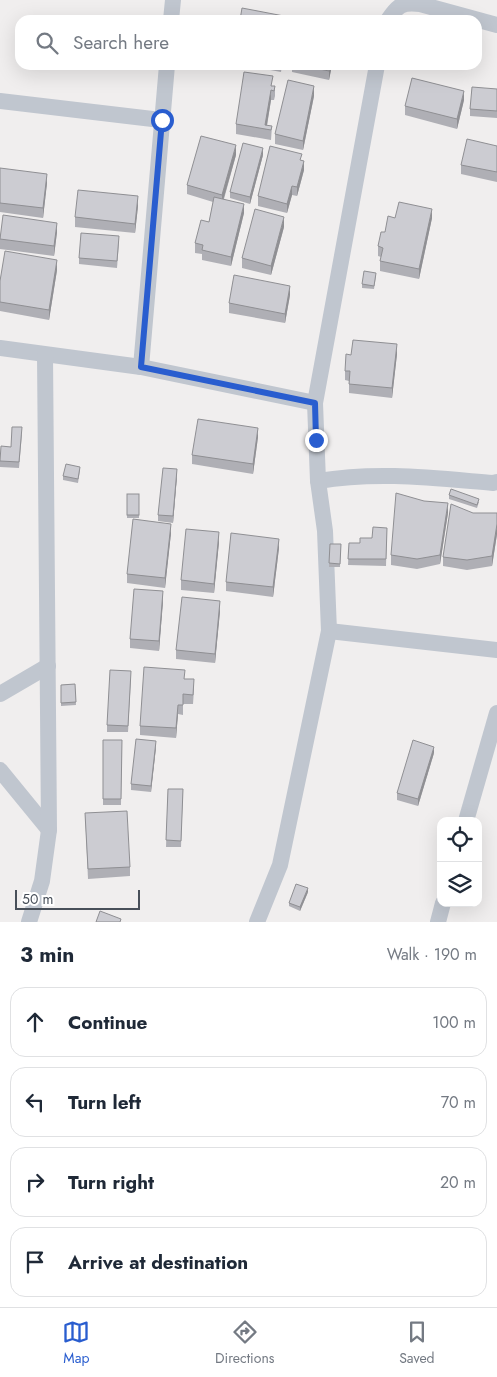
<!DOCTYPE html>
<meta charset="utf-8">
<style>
body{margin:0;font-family:Jost,sans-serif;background:#f2f2f3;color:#1f2937}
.controls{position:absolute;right:15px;bottom:15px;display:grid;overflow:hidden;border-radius:10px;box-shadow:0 5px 20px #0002}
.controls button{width:45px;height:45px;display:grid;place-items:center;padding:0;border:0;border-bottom:1px solid #e0e1e3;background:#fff;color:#1f2937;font:25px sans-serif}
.scale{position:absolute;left:15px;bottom:12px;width:125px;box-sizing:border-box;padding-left:5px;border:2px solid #484f59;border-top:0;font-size:14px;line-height:18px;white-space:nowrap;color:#484f59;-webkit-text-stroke:4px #fff;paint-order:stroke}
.stop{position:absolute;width:15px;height:15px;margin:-11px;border:4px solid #295dcf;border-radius:50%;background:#fff}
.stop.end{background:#295dcf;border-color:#fff;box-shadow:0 1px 5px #0008}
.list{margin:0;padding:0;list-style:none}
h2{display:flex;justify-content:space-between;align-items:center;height:65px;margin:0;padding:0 20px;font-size:21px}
h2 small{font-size:16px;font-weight:400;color:#747a83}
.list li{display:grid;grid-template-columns:32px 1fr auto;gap:15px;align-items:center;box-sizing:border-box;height:70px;margin:0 10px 10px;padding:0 10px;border:1px solid #e0e1e3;border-radius:15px}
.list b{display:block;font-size:19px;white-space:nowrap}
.list em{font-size:16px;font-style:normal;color:#747a83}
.icon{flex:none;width:28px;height:28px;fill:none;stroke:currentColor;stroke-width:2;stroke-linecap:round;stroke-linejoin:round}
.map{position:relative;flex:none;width:497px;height:922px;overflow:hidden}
.search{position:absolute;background:#fff;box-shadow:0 5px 20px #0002;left:15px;right:15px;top:15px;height:55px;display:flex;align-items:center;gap:12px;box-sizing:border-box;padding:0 18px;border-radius:15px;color:#747a83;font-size:19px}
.sheet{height:385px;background:#fff}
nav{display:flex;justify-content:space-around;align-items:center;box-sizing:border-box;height:70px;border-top:1px solid #e0e1e3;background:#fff;font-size:14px;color:#747a83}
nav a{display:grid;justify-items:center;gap:2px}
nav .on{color:#295dcf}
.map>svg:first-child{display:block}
</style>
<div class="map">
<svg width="497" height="922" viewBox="0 0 497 922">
<rect width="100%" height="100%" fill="#f0eeee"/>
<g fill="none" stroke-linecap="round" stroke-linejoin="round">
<!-- street -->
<g stroke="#c0c6cf" stroke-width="16">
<polyline points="171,20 173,0"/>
<path d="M388,20C398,5 402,2 420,4L497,25"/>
<polyline points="0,101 161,120"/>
<polyline points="0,348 141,367 315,403"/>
<polyline points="141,367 167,65"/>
<path d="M318,481C378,471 433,478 493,483L497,482"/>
<polyline points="329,631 497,650"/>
<polyline points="0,694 48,666"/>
<polyline points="0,770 49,830"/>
<polyline points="466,821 497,713"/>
<polyline points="29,922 42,881 49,830 45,355"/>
<polyline points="257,922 280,865 329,631 325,531 318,481 315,403 377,65"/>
<polyline points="438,922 443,903"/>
</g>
</g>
<!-- wall -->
<g fill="#afafb5">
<polygon points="243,65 282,65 281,72"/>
<polygon points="292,65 332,65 329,80 292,72"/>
<polygon points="273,86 275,86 275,96 274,100 271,100 267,126 272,126 271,140 236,134 236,124"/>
<polygon points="497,89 497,118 470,116 470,109"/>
<polygon points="314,96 303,150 275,144 275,134"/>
<polygon points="464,100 457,129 405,115 405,106"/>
<polygon points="497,146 497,182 461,174 461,165"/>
<polygon points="236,155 224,199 244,213 231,266 202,260 202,254 195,253 195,243 209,222 213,202 187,194 187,185"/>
<polygon points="263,155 250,204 230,198 230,192"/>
<polygon points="302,160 304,170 297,196 292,195 287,213 258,206 258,196"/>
<polygon points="0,168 47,183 43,218 0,212"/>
<polygon points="138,206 135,233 75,227 75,217"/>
<polygon points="395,218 432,218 419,279 380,271 380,261 381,257 378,256 378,246 385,232"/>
<polygon points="284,227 271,275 242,268 242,258"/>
<polygon points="57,232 54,256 0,249 0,236"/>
<polygon points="119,242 117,268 79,264 79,258"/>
<polygon points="57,270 49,320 0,311 0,281"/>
<polygon points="376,276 374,289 362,288 362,284"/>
<polygon points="290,295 285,323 229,313 229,303"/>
<polygon points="397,354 392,398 349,393 349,381 345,380 345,371 351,355"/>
<polygon points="22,434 19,468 0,467 0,461 11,447"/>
<polygon points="258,437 253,474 192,464 192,455"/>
<polygon points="80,470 78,483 63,480 63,476"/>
<polygon points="177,476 173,523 158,521 158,515"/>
<rect x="127" y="494" width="12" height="24"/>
<polygon points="449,495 479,502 477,508 449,499"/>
<polygon points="448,513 440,564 417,569 391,565 391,555"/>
<polygon points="473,513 497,513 497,534 492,566 467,570 443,566 443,557"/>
<polygon points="387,528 386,566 348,565 349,543 360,543 372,538"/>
<polygon points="171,533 165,588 127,583 127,574"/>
<polygon points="219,542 214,593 181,590 181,580"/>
<polygon points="330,544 341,544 340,567 329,567"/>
<polygon points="279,548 273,597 226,591 226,582"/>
<polygon points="163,601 159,651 130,648 130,639"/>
<polygon points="220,611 215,663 176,659 176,650"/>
<polygon points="131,678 128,732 107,732 107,725"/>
<polygon points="185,679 194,689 193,704 183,704 183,715 178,714 176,738 140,735 140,726"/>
<polygon points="75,684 76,705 61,706 61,685"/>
<polygon points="103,740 122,740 121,805 103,805"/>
<polygon points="156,747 151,792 131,790 131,784"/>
<polygon points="434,753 418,806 397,800 397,793"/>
<polygon points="168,789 183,789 181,847 166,847"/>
<polygon points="85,813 130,867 130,876 88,879"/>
<polygon points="308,892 300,911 289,906 289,903"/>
</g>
<!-- shaded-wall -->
<g fill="#8f8f93">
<polygon points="330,65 332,65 329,80 329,71"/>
<polygon points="314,86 314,96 303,150 303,141"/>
<polygon points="271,90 271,100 266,130 265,125"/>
<polygon points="464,91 464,100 457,129 457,119"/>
<polygon points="236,145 236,155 222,204 222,195"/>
<polygon points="263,148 263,155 250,204 250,197"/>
<polygon points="304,161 304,170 297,196 297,187"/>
<polygon points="47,174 47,183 43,218 43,208"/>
<polygon points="292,186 292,195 287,213 287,204"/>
<polygon points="138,196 138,206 135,233 135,224"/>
<polygon points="244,204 244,213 231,266 231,257"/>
<polygon points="432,209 432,218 419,279 419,269"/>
<polygon points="284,217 284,227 271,275 271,266"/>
<polygon points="57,223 57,232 54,256 54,246"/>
<polygon points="57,260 57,270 49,320 49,310"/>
<polygon points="290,286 290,295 285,323 285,314"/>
<polygon points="397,344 397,354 392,398 392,388"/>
<polygon points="258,428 258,437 253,474 253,464"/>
<polygon points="177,469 177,476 173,523 173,516"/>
<polygon points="448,503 448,513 440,564 440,555"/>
<polygon points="171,524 171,533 165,588 165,578"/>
<polygon points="497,524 497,534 492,566 492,556"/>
<polygon points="219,532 219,542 214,593 214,584"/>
<polygon points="279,539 279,548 273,597 273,587"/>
<polygon points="163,591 163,601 159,651 159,641"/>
<polygon points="220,601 220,611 215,663 215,654"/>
<polygon points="178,705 178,714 176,738 176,728"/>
<polygon points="156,741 156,747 151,792 151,786"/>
<polygon points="434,747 434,753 418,806 418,799"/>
<polygon points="308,888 308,892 300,911 300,907"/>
</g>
<!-- building -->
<g fill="#ccccd2" stroke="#8f8f93">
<polygon points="242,8 289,17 288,20 240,20"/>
<polygon points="301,18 310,20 300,20"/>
<polygon points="301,65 330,65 329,71"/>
<polygon points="244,72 273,76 271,86 275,86 274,91 271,90 265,125 272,126 271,130 236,124"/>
<polygon points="412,78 464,91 457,119 405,106"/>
<polygon points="288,80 314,86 303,141 275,134"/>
<polygon points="472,87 497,89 497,111 470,109"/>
<polygon points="201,136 236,145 222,195 187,185"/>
<polygon points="467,139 497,146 497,172 461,165"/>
<polygon points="243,143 263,148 250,197 230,192"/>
<polygon points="270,146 302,154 300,160 304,161 297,187 292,186 287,204 258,196"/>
<polygon points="0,168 47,174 43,208 0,203"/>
<polygon points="78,190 138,196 135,224 75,217"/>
<polygon points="214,197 244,204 231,257 202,250 203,245 195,243 201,220 209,222"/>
<polygon points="399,202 432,209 419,269 380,261 383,248 378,246 381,232 385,232 388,216 395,218"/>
<polygon points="255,209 284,217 271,266 242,258"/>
<polygon points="3,215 57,223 54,246 0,239"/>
<polygon points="81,233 119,236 117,261 79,258"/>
<polygon points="5,251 57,260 49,310 0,302 0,281"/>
<polygon points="364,271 376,273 374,286 362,284"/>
<polygon points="234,275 290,286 285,314 229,303"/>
<polygon points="353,340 397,344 392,388 349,384 350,371 345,371 346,354 351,355"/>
<polygon points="198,419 258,428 253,464 192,455"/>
<polygon points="12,427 22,427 19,462 0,461 1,446 11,447"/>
<polygon points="66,464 80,467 78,479 63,476"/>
<polygon points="163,468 177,469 173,516 158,515"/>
<polygon points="451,489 479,499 477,505 449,495"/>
<polygon points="396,493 424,501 448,503 440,555 417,559 391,555"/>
<rect x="127" y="494" width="12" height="21"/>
<polygon points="451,504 473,513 497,513 497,524 492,556 467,560 443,557"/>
<polygon points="133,519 171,524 165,578 127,574"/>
<polygon points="373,527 387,528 386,559 348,559 349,543 360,543 360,538 372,538"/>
<polygon points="186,529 219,532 214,584 181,580"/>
<polygon points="231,533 279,539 273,587 226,582"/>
<polygon points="330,544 341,544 340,564 329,563"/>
<polygon points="134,589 163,591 159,641 130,639"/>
<polygon points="182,597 220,601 215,654 176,650"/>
<polygon points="144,667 185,670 184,679 194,679 193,695 183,694 183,705 178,705 176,728 140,726"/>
<polygon points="110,670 131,671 128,726 107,725"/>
<polygon points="75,684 76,702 61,703 61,685"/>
<polygon points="136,739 156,741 151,786 131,784"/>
<polygon points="103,740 122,740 121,799 103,799"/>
<polygon points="413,740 434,747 418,799 397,793"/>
<polygon points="168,789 183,789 181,841 166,840"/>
<polygon points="127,811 130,867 88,869 85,813"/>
<polygon points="296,884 308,888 300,907 289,903"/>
<polygon points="100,911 121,919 120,922 96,922"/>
</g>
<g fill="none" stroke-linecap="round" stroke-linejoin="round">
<!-- route -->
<polyline stroke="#295dcf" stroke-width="6" points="162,120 141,367 315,403 316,440"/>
</g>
</svg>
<div class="controls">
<button><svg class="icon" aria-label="locate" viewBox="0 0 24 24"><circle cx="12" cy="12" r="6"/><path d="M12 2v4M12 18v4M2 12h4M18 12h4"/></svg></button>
<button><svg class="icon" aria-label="layers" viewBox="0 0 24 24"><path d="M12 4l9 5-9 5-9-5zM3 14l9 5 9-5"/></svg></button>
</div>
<div class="scale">50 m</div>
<div class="stop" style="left:162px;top:120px"></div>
<div class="stop end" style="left:316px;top:440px"></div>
<div class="search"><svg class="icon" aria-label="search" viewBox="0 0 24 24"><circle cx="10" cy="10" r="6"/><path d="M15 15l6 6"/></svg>Search here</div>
</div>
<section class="sheet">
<h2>3 min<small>Walk · 190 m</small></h2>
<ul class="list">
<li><svg class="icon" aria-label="ahead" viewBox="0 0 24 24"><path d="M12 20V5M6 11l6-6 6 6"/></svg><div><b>Continue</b></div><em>100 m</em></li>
<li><svg class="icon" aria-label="left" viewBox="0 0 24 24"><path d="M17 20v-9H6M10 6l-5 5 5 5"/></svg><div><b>Turn left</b></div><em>70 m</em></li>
<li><svg class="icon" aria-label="right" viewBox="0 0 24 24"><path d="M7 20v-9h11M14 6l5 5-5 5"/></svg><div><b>Turn right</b></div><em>20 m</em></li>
<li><svg class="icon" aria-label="arrive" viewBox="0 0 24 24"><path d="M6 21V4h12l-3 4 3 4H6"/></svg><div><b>Arrive at destination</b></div></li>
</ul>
</section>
<nav>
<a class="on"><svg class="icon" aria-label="map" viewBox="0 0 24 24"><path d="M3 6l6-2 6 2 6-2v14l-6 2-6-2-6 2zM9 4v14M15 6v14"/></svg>Map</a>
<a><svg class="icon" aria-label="directions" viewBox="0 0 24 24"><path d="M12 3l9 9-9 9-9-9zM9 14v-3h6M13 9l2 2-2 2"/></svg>Directions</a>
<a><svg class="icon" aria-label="saved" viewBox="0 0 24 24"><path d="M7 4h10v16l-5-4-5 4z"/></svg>Saved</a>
</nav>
